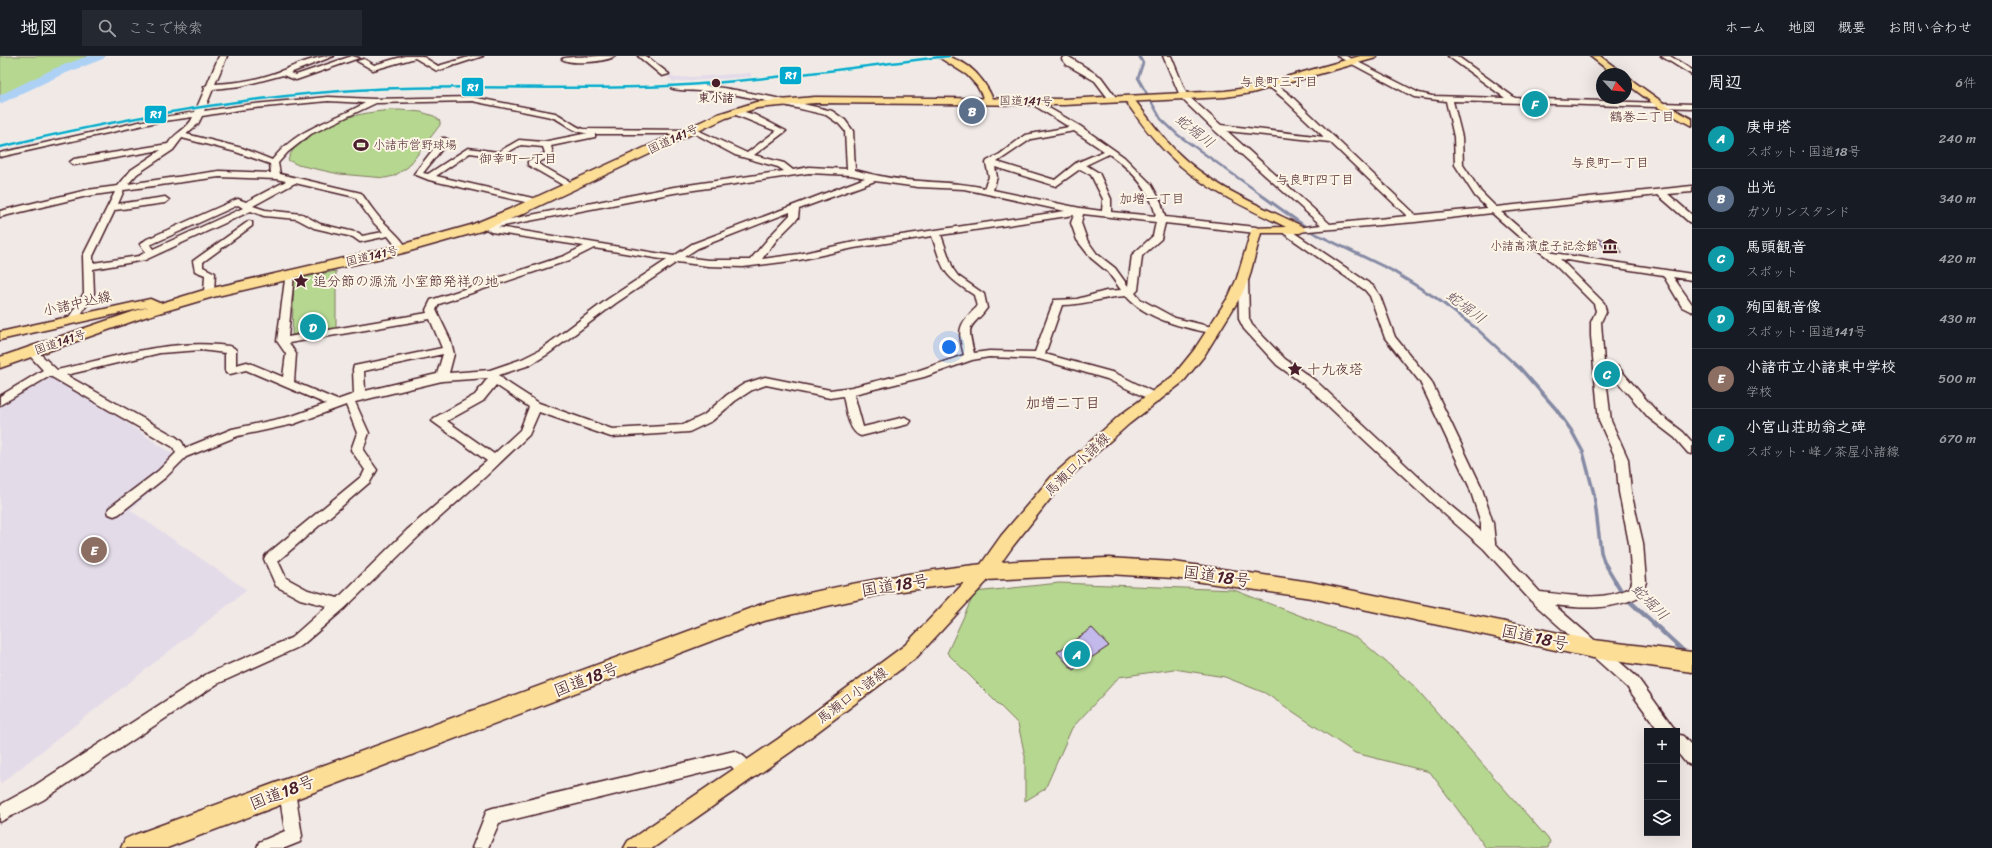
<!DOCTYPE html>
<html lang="ja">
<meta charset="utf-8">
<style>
body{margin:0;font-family:Sriracha,"Klee One",sans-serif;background:#242831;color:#f1f3f6}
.controls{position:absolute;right:12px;bottom:12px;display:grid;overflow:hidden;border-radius:0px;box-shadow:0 4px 16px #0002}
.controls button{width:36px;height:36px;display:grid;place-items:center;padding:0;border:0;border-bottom:1px solid #363941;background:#171b24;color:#f1f3f6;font:20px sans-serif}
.compass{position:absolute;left:1596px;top:12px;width:36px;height:36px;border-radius:50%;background:#171b24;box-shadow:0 4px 16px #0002;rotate:116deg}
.you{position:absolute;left:949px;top:291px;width:14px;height:14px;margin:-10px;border:3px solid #fff;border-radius:50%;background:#1a73e8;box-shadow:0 0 0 6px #1a73e833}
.badge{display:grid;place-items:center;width:26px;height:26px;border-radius:50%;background:#0f766e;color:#fff;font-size:13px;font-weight:700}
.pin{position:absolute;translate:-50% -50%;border:2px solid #fff;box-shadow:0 1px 4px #0006}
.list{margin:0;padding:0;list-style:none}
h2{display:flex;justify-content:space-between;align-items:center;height:52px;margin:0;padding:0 16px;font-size:17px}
h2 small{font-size:13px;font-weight:400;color:#9ea1a6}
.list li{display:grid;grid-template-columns:26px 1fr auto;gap:12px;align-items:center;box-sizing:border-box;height:60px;padding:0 16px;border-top:1px solid #363941}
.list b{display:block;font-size:15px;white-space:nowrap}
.list p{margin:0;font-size:13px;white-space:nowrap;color:#9ea1a6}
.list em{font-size:13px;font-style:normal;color:#9ea1a6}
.icon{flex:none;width:22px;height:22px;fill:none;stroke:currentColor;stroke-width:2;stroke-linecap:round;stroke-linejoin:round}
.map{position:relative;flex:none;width:1692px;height:792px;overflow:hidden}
header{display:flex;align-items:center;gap:24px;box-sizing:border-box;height:56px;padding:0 20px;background:#171b24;border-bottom:1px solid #363941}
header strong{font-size:19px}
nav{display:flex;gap:22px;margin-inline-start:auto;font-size:14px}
.search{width:280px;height:36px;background:#242831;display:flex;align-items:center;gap:10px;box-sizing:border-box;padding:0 14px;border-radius:0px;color:#9ea1a6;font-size:15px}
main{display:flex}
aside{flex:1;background:#171b24}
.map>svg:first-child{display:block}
</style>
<header>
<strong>地図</strong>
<div class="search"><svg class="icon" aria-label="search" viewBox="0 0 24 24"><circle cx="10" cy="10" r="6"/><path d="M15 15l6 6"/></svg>ここで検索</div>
<nav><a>ホーム</a><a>地図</a><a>概要</a><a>お問い合わせ</a></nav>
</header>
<main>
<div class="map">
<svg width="1692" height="792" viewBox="0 0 1692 792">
<rect width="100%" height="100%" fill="#f1e9e6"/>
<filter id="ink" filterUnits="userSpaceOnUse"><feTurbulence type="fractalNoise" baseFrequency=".025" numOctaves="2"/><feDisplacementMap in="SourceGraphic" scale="8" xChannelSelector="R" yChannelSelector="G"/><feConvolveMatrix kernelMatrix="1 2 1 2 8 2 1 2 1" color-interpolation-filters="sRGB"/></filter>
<g filter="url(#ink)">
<!-- built -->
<g fill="#e3dbe8">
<polygon points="751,17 751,21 674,26 668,21 670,19 675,22"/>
<polygon points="55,318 184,406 130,454 247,534 0,728 0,349"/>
</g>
<!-- green -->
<g fill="#b5d790" stroke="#807b5e">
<polygon points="0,0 105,0 48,22 0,46"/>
<path d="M400,54L421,56L434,60L440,65V69L408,111L394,120L385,122L339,118L298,109L288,104C300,67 366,54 400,54Z"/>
<polygon points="336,215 336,273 312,274 292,279 294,223"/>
<polygon points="1059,527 1234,534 1358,582 1414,630 1550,785 1548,792 1486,792 1430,716 1355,697 1265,637 1225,621 1174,613 1119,621 1072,672 1045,733 1025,745 1025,700 1018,668 947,597 975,536"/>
</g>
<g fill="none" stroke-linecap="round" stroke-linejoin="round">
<!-- stream-far3 -->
<polyline stroke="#858aa4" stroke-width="2.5" points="1139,0 1143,7 1138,22 1161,63 1178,79 1262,139"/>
<!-- stream-far2 -->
<polyline stroke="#858aa4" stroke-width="3" points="1260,138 1314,177 1391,214 1436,242 1477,273 1519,312"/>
<!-- stream-far1 -->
<polyline stroke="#858aa4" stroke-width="3.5" points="1519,311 1556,353 1571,374 1583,396 1594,438 1601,496 1604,506 1616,526"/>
<!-- stream -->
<polyline stroke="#858aa4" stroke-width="4.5" points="1615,525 1624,540 1692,603"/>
<!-- river -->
<polygon fill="#add1f5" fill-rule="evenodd" points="88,0 105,0 103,3 61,19 0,48 0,39 53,13"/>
</g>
<!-- building -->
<g fill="#c3b9eb" stroke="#4a1f2b">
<polygon points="1597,183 1612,184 1623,197 1608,196"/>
<polygon points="1092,572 1109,590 1073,614 1057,596"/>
</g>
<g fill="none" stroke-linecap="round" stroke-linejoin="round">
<!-- minor casing -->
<g stroke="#4a1f2b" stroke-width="3">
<g id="minor">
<path d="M219,0H227L215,28C232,27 250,25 266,20C288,14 310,0 334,0L290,17L296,19L352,0L359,2L296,24L283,19L241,30L213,33L204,55L245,49L328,41L374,43L472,41L555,57C565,61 574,71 584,73L689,74L693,72L747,97L776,75L731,57L730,55L734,53L755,59L786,75L754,99L784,107L793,114L809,111L847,113L845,75L839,68L826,59C788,50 750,40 711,35C703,35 675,35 671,32C686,19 808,49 832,55L845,64L853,75L855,114C876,120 898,124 920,125C942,127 963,127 984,132L989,121L986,107L987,105L1000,98L1025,79L1069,71L1032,48L1031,46L1035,44L1080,70L1124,101L1151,128L1161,146L1165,161L1256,171L1261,174L1256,177L1165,167L1161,183L1142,200L1138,234L1135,237L1140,243L1175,262L1216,272L1217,274L1216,276L1212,277C1184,272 1146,263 1126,240C1104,241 1084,249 1062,249L1045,298L1115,317L1159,339L1161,342L1159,345L1155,346L1107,323L1039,303L989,301L972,304L924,321L854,338L863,371L905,361L911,365L909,368L861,380C848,376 846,352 843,340L830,342L766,329L752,334L735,345L712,365L689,376L611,381L539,356L529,379L485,421L417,482L345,552L301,590L217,628L43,744L0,766V749L31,732L207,618L291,582L327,550L300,543L276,530L264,503L266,499L362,420L365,414L351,394L357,377L346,349L294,368L238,380L186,401L166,421L119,458L114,460L109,458L108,455L109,452L158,415L176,397L173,391L50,320L0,349V340L43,314L28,298L27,296L28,294H36L57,314C110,302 164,284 219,289C225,290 233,289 236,294V309L247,306L283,321L286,298L277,285L286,216L289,215L294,218L288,281L427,257L426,254L431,244L564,200L584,190L491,176L486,173H480V169L674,131L784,115L778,111L735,99L692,76L688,78H595V81L551,90L553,98L552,100L537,107L574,128V132H568L528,109V105L545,97L543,91L521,89L499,101L470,97L436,120L541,144L542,146L538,149L429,124L414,118L442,82H445L449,84L423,117L428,118L468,92L498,96L519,84L543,86L588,77C571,77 566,66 551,61L472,45L376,47L311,78L288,96L278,107L280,118L361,137C367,145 372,153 378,160C383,167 409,187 406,195H400L388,180L360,186L353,181L314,172L297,163L264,160L251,155L145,204L93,213L94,237L77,265H69L68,263L84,237L83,200L115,136L87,140L0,161V155L87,134L118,130L131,114L161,94L74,109L70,106L74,103L168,88C174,77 188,73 193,61L157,66L0,101V97L157,62L195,56L205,33L204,31L207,29ZM328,45L365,47C330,67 300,70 272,104L242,92L186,78L198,68L202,60L245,53ZM1074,75L1104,95L1076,107L1055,124L997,106L1031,83ZM182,82L236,96L270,108L271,117L219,115L128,128L137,118L173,94ZM1109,98C1132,114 1150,133 1156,160L1111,156V143L1099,117L1086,109ZM995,111L1056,130L1080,113L1091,119L1103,143L1102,155L1080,152L993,134L997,121ZM809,117L851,119L865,122L692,188L674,200L498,171L674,137ZM219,121L276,123L286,125L246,146L238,143L235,144L147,183L140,188L146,196L139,200L93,207V200L115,154L165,147L169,144L165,141L118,148L124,134ZM875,125L918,131L964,133L1065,155L854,186L799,198L762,203L778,182L798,162L799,153ZM295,127L355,141L372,165L383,176L362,180L359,177L320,168L302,158L265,154L253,150ZM238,149L243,152L153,193L150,189ZM790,156V159L772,178L750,204H708L684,201L698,192ZM1083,158L1156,166L1153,180L1132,199L1128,230L1115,212L1097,198L1087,184L1081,167ZM1074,159L1071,167L1077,184L1091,202L1108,216L1121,234L1106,235L1077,243L1054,244L1035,296L989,295L974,297C966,265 970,275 987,252L984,238L958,220L953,213L941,179ZM932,180C944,216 942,218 974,239L977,251C957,269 958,275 964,299L917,315L852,331L830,334L765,321L744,328L727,339L704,359L683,369L612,373L539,347L505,325L499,319L530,309L548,298L616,247L677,206L708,210L743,211L799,204L854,192ZM594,192L667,204L608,243L540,294L522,303L490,314L449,317L454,298L450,283L436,254L439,248L570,204ZM430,263L442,292L354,310L353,313L354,338L337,344L294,326L296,298L289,287ZM201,294L225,297V314L226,317L230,318L246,314L326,348L292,360L232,373L185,392L182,386L176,381L66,319L160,297ZM443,298L437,318L365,335L364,315ZM488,322L475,339L434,362L432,365L487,405L407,474L338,542L308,534L286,522L278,505L370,426L377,414L363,394L369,377L355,346L442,325ZM496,329L529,351L520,374L494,398L447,365L483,345Z"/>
<polygon points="405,0 422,0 438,10 472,0 483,0 437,15 415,2 373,14 357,5 364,3 374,9"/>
<path d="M598,0H615C607,6 570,9 562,3C568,0 590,1 598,0Z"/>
<polygon points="638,0 646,0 669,18 662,20"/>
<path d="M1163,0H1171L1187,39L1221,69L1324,81L1283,42L1266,28L1273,26L1289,38L1416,159L1487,152L1475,140L1455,109L1454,81L1446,45L1414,41L1337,0H1346L1419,37L1432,40L1505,42L1448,0H1457L1515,42L1692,48V52L1453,45L1462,81L1463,109L1481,136L1496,151L1692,130V136L1668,138L1692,159V167L1689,166L1658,139L1501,156L1523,175L1553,197L1692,218V224L1673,221L1692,248V256L1682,251L1663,219L1560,203L1604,247L1606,255L1601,266L1604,307L1618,311L1657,356L1683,376L1692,386V398L1688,397L1675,382L1649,362L1610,317L1605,315L1611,365L1628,403L1631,436L1643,487L1646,526L1641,540C1612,554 1585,553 1554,549L1637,621L1676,675H1659L1627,631L1531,545L1484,493L1432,447L1309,332L1277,309L1244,273L1239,263L1238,222L1243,219L1248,222L1249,263L1252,269L1285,303L1317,326L1440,441L1481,475V467L1469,430L1420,326L1385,282L1370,240L1365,234L1279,174L1284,171L1287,172L1373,230L1380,240L1395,281L1431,325L1481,430L1493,467L1495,487L1540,536C1570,539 1601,546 1630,532L1632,526L1629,487L1619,436L1616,403L1599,365L1591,280V266L1596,255L1594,248L1547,201L1517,179L1492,157L1415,166L1297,176V172L1321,169L1213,73L1181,42ZM1227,75L1330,86L1407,160L1330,168Z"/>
<polygon points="1661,0 1670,0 1692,14 1692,19"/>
<polygon points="1063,1 1069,1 1101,21 1118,44 1117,46 1111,46 1095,25 1067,9 1062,3"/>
<polygon points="249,165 252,166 252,170 203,206 203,211 215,217 214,237 213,239 205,239 204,237 205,219 195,215 193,205"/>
<polygon points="1677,678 1683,680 1692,690 1692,709 1686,707 1677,696"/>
<path d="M734,695C743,698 751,706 755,715L753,720L747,723L741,720L731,710L499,767L488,792H472L487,754L493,752Z"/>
<polygon points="287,727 293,729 295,735 302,780 300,786 285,792 257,792 259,786 285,775 279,735 281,729"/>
</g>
</g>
<!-- major casing -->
<g stroke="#4a1f2b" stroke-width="3">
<g id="major">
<path d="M937,0C965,0 983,20 994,45L992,47H986L977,30L967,19Z"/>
<polygon points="1590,0 1600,0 1624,18 1613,18"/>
<polygon points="1626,20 1665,48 1692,63 1692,70 1659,52 1626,27"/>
<path d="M1130,41L1133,42C1147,60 1160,79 1176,95C1211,130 1258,149 1302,170L1306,174L1300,177H1261L1249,222L1241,240L1204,300L1183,326L1129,368L1062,428L1013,490L991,521L917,601L792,695L653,792H624L628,785L778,683L905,589L979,511L1001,480L1052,420L1119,360L1173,320L1194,294L1229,240L1237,222L1252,172L1286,171C1245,151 1201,132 1169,99C1152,83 1138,63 1125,44Z"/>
<polygon points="150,243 164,249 165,252 164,255 159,256 148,251 0,284 0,276"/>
</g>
</g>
<!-- highway casing -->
<g stroke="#4a1f2b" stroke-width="3">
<g id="highway">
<polygon points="1360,0 1377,0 1376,2 1252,37 1225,41 1064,49 815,47 757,52 726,62 520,159 481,175 403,197 213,241 145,261 0,312 0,301 135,255 204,234 400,189 471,169 510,153 718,58 756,46 815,41 1064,43 1225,35 1247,32"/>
<path d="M1108,502L1174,506L1311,526L1593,584L1692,596V616L1593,602L1311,542L1174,522L1108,518L985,524L888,537L827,550L764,565L167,792H121L125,783L134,779L762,548C835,530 908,516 983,508C1024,503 1067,504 1108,502Z"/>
</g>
</g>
<!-- minor -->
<use href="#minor" fill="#fcf5e5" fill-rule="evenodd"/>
<!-- major -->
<use href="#major" fill="#fcde96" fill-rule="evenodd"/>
<!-- highway -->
<use href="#highway" fill="#fcde96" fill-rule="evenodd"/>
<!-- rail-1 casing -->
<g stroke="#fcf5e5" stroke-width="4.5">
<path id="rail-1" d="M0,91C123,62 248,39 374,33C472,28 570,35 667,30C762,25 855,11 949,0"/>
</g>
<!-- rail-1 -->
<use href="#rail-1" stroke="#00a9ce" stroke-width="2.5"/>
</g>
</g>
<!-- icons -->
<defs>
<g id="stadium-bare" transform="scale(1.2)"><path d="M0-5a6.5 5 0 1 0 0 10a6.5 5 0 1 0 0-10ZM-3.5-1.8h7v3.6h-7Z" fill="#4a1f2b" stroke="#fcf5e5" stroke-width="2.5" paint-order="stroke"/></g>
<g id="museum-bare" transform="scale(1.2)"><path d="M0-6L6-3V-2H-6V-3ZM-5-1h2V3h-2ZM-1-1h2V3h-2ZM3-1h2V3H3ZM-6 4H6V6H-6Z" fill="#4a1f2b" stroke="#fcf5e5" stroke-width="2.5" paint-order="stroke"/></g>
<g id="sight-bare" transform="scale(1.2)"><path d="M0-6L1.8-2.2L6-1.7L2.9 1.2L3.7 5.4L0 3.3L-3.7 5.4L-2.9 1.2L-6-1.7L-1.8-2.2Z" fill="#4a1f2b" stroke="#fcf5e5" stroke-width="2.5" paint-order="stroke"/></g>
</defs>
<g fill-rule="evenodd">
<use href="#stadium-bare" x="361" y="89"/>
<use href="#museum-bare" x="1610" y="190"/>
<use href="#sight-bare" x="301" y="225"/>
<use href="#sight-bare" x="1295" y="313"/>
</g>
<!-- markers -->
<circle fill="#4a1f2b" stroke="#fcf5e5" stroke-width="1.5" cx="716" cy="27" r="5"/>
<g text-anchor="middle" stroke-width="4" stroke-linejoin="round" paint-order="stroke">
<!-- far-stop labels -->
<g font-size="12" font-weight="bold" fill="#4a1f2b" stroke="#fcf5e5">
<text x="716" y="46">東小諸</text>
</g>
<!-- far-street labels -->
<g font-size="12" fill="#4a1f2b" stroke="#fcf5e5">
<text transform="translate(1026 45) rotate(1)" y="4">国道141号</text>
<text transform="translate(673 83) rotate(-25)" y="4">国道141号</text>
<text transform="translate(372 200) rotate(-13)" y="4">国道141号</text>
<text transform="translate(60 286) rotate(-19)" y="4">国道141号</text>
</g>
<!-- far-poi labels -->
<g font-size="12" fill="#4a1f2b" stroke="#fcf5e5" text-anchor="start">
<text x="373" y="93">小諸市営野球場</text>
<text x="1598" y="194" text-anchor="end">小諸高濱虚子記念館</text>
</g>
<!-- far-neighbourhood labels -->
<g font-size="13" fill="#4a1f2b" stroke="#fcf5e5">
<text x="1279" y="30">与良町三丁目</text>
<text x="1642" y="65">鶴巻二丁目</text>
<text x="518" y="107">御幸町一丁目</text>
<text x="1610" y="111">与良町一丁目</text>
<text x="1315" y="128">与良町四丁目</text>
<text x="1152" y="147">加増一丁目</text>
</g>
<!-- poi labels -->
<g font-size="14" fill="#4a1f2b" stroke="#fcf5e5" text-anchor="start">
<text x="313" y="230">追分節の源流 小室節発祥の地</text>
<text x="1307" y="318">十九夜塔</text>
</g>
<!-- street labels -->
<g font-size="14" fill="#4a1f2b" stroke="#fcf5e5">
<text transform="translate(77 247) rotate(-13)" y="5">小諸中込線</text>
<text transform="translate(1077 408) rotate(-44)" y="5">馬瀬口小諸線</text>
<text transform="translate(852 639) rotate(-37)" y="5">馬瀬口小諸線</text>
</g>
<!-- water labels -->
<g font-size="15" font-style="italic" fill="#634c5e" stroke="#fcf5e5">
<text transform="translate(1195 75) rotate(38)" y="5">蛇堀川</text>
<text transform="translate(1466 251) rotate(37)" y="5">蛇堀川</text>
<text transform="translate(1650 546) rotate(45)" y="5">蛇堀川</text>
</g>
<!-- neighbourhood labels -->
<g font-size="15" fill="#4a1f2b" stroke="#fcf5e5">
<text x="1063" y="352">加増二丁目</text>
</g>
<!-- near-street labels -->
<g font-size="17" fill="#4a1f2b" stroke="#fcf5e5">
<text transform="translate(1217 520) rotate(8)" y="6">国道18号</text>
<text transform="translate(895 529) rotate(-9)" y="6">国道18号</text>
<text transform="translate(1535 581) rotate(12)" y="6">国道18号</text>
<text transform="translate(586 623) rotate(-21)" y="6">国道18号</text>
<text transform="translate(282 736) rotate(-21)" y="6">国道18号</text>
</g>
</g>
<g stroke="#fcf5e5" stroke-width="1.5">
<rect x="779" y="10" width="23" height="19" rx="4" fill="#00a9ce"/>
<rect x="461" y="21" width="23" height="20" rx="4" fill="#00a9ce"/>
<rect x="144" y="49" width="23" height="19" rx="4" fill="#00a9ce"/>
</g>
<g font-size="11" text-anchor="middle" font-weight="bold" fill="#fff">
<text x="791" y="23">R1</text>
<text x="473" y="35">R1</text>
<text x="156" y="62">R1</text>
</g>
</svg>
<div class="controls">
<button>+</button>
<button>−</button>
<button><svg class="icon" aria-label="layers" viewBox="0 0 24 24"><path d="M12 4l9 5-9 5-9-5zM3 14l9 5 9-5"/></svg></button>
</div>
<svg class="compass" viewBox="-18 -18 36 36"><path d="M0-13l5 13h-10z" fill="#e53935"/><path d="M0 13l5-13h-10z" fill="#9ea1a6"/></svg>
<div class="you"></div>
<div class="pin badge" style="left:1077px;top:598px;background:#0f9aa8">A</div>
<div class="pin badge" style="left:972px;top:55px;background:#5c6f8a">B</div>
<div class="pin badge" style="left:1607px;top:318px;background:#0f9aa8">C</div>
<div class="pin badge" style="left:313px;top:271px;background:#0f9aa8">D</div>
<div class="pin badge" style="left:94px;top:494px;background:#8d6e63">E</div>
<div class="pin badge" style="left:1535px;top:48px;background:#0f9aa8">F</div>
</div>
<aside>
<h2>周辺<small>6件</small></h2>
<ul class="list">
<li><span class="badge" style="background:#0f9aa8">A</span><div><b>庚申塔</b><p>スポット · 国道18号</p></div><em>240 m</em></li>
<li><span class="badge" style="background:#5c6f8a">B</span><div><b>出光</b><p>ガソリンスタンド</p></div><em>340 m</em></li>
<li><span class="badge" style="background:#0f9aa8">C</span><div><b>馬頭観音</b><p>スポット</p></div><em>420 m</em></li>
<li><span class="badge" style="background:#0f9aa8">D</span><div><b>殉国観音像</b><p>スポット · 国道141号</p></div><em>430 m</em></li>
<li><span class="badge" style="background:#8d6e63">E</span><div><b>小諸市立小諸東中学校</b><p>学校</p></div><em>500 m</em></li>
<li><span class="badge" style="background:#0f9aa8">F</span><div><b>小宮山荘助翁之碑</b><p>スポット · 峰ノ茶屋小諸線</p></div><em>670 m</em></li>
</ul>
</aside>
</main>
